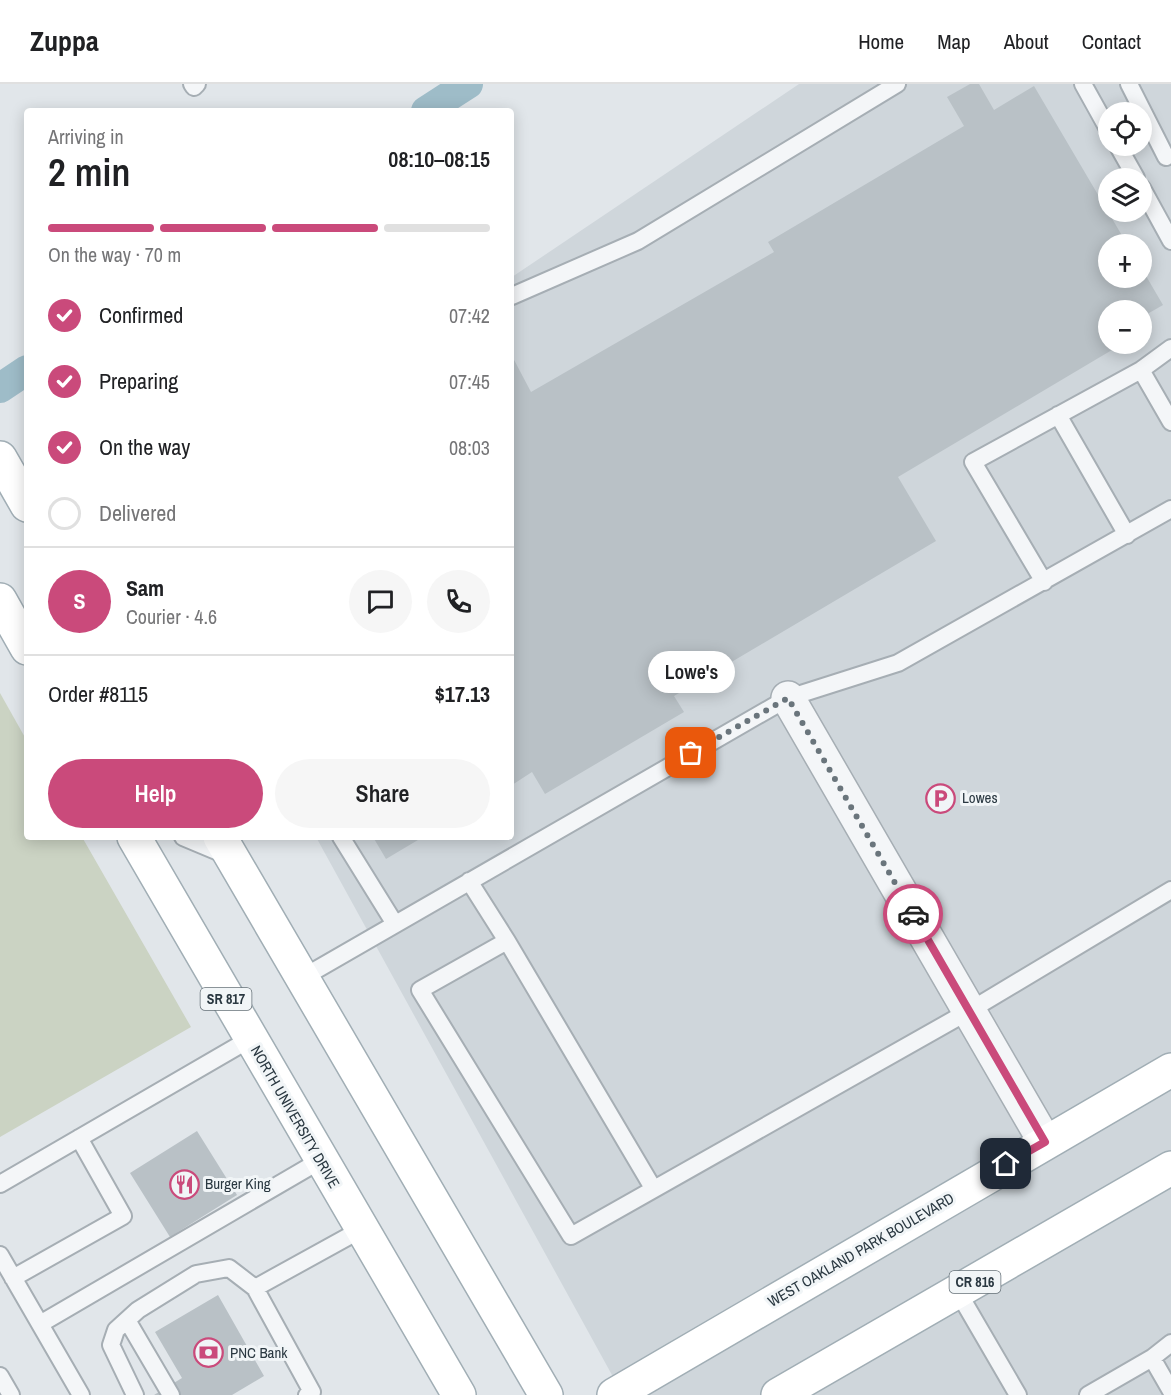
<!DOCTYPE html>
<meta charset="utf-8">
<style>
:root{--surface:#fff;--page:#f6f6f6;--text:#202124;--muted:#757577;--line:#e0e0e0;--accent:#ca4a7b}
body{margin:0;font-family:"Archivo Narrow",sans-serif;background:var(--page);color:var(--text);height:100vh;display:flex;flex-direction:column;font-size:22px;white-space:nowrap}
*{box-sizing:border-box;margin:0}
p{font-size:20px;color:var(--muted)}
.icon{flex:none;width:33px;height:33px;fill:none;stroke:currentColor;stroke-width:2;stroke-linecap:round;stroke-linejoin:round}
.map{position:relative;flex:1;overflow:hidden}
.details{position:absolute;left:24px;top:24px;width:490px;height:732px;display:flex;flex-direction:column;background:var(--surface);border-radius:6px;box-shadow:0 3px 15px #0003}
.details>*{flex:none}
.buttons{position:absolute;left:1098px;top:18px;display:grid;gap:12px}
.buttons a{display:grid;place-items:center;width:54px;height:54px;border-radius:50%;background:var(--surface);box-shadow:0 3px 15px #0003;font-size:30px}
.pin{position:absolute;display:grid;place-items:center;width:51px;height:51px;color:#fff;margin:-26px;border-radius:12px;box-shadow:0 3px 9px #0006}
.courier{position:absolute;display:grid;place-items:center;width:60px;height:60px;margin:-30px;border:4px solid #ca4a7b;border-radius:50%;background:#fff;color:#222;box-shadow:0 2px 8px #0007}
.bubble{position:absolute;height:42px;border-radius:21px;background:var(--surface);box-shadow:0 3px 15px #0003;font-size:20px;font-weight:600;line-height:42px;text-align:center}
.head em{font-style:normal;font-weight:600}
.head div{display:flex;flex-direction:column-reverse}
.head{display:flex;align-items:center;justify-content:space-between;height:102px;padding:0 24px}
h1{font-size:39px;font-weight:600;line-height:45px}
.bar{display:grid;grid-template-columns:repeat(4,1fr);gap:9px 6px;align-content:center;height:72px;padding:0 24px}
.bar i{height:8px;border-radius:4px;background:var(--line)}
.bar .active{background:var(--accent)}
.bar p{grid-column:span 4}
.line{display:flex;align-items:center;gap:15px;padding:0 24px;border-top:2px solid var(--line)}
.line div{flex:1}
.round{display:grid;place-items:center;flex:none;width:63px;height:63px;border-radius:32px;background:var(--page)}
ol{padding:0 24px;list-style:none}
li{display:flex;align-items:center;gap:18px;height:66px}
li p{margin-inline-start:auto}
li .icon{padding:6px;border-radius:50%;background:var(--accent);color:#fff;stroke-width:4}
li:last-child{color:var(--muted)}
li i{width:33px;height:33px;border:3px solid var(--line);border-radius:50%}
.button{display:flex;gap:12px;margin-top:auto;padding:12px 24px}
.button a{flex:1;height:69px;border-radius:36px;background:var(--accent);color:#fff;font-size:24px;font-weight:600;line-height:69px;text-align:center}
.button a+a{background:var(--page);color:var(--text)}
header{display:flex;align-items:center;gap:36px;box-sizing:border-box;height:84px;padding:0 30px;background:var(--surface);border-bottom:2px solid var(--line)}
header strong{font-size:28px}
nav{display:flex;gap:33px;margin-inline-start:auto;font-size:21px}
.map>svg:first-child{display:block}
.built{fill:#cfd6db;fill-rule:evenodd}
.green{fill:#cbd3c3}
.lines{fill:none;stroke-linecap:round;stroke-linejoin:round}
.canal{stroke:#9ebcc8;stroke-width:30}
.building{fill:#b9c1c6}
.service-casing{stroke:#a6aeb4;stroke-width:20}
.minor-casing{stroke:#a6aeb4;stroke-width:36}
.primary-casing{stroke:#a1aeb5;stroke-width:36}
.service{stroke:#f4f6f8;stroke-width:16}
.minor{stroke:#f4f6f8;stroke-width:33}
.primary{stroke:#fff;stroke-width:33}
.done{stroke:#6a757c;stroke-width:6;stroke-dasharray:0 10.8}
.route{stroke:#ca4a7b;stroke-width:8}
.labels{text-anchor:middle;stroke-width:6;stroke-linejoin:round;paint-order:stroke}
.shield{fill:#f1f5f7;stroke:#667178;stroke-width:1.5}
.shield-label{font-size:14px;font-weight:bold;fill:#2a3841}
.poi-label{font-size:15px;fill:#2a3841;stroke:#f1f5f7;text-anchor:start}
.street-label{font-size:15px;fill:#2a3841;stroke:#f1f5f7}
</style>
<header>
<strong>Zuppa</strong>
<nav><a>Home</a><a>Map</a><a>About</a><a>Contact</a></nav>
</header>
<div class="map">
<svg width="1171" height="1311" viewBox="0 0 1171 1311">
<rect width="100%" height="100%" fill="#e1e6ea"/>
<path class="built" d="M799,0H1171V1311H623L316,753H512V193ZM1108,28H1142V62H1108ZM1108,94H1142V128H1108ZM1108,160H1142V194H1108ZM1108,226H1142V260H1108Z"/>
<path class="green" d="M0,609L27,657V753H82L191,943L0,1053Z"/>
<g class="lines">
<path class="canal" d="M426,27L468,0
M0,304L27,286"/>
</g>
<path class="building" d="M970,0H979L994,26L1034,2L1127,160H1108V194H1142V185L1163,221L1142,233V226H1108V260H1122L898,393L936,457L674,612L684,628L545,710L532,688L512,701V272L531,308L774,168L768,158L964,42L947,13Z
M373,753H423L386,775Z
M197,1047L237,1111L170,1153L130,1089Z
M218,1211L264,1292L232,1311H154L182,1294L155,1248Z"/>
<g class="lines">
<defs>
<path id="service" d="M192,0L194,3L197,0
M1083,0L1108,45
M1129,0L1166,73
M1118,62L1136,94
M1142,104L1171,157
M512,212L638,157L897,0
M1141,286L1171,264
M1058,331L1127,451
M1044,498L973,378L1141,286L1171,338
M183,753L226,771
M341,753L395,840
M469,797L507,857L420,906L571,1152L969,927L1171,806
M507,857L653,1104
M302,894L788,614L898,579L1171,425
M0,1100L250,955
M0,1171L81,1311
M13,1194L123,1132L79,1054
M958,1208L1018,1311
M127,1236L171,1311
M40,1240L321,1076
M1152,1274L1171,1259
M0,1292L11,1311
M135,1311L111,1261L116,1246L138,1226L196,1190L229,1184L255,1204
M307,1311L312,1308L255,1204L362,1145
M1088,1311L1152,1274L1171,1307"/>
<path id="minor" d="M788,614L1045,1058"/>
<path id="primary" d="M0,374L27,421
M0,516L27,564
M134,753L459,1311
M220,753L546,1311
M614,1311L1171,986
M778,1311L1171,1084"/>
</defs>
<use href="#service" class="service-casing"/>
<use href="#minor" class="minor-casing"/>
<use href="#primary" class="primary-casing"/>
<use href="#service" class="service"/>
<use href="#minor" class="minor"/>
<use href="#primary" class="primary"/>
</g>
<g class="lines">
<path class="done" d="M691,669L788,614L913,830"/>
<path class="route" d="M913,830L1045,1058L1006,1080"/>
</g>
<defs>
<symbol id="parking-ring" viewBox="-11 -11 22 22"><circle r="9.5" fill="#f1f5f7" stroke="#ca4a7b" stroke-width="1.5"/><path d="M-3.5-5.5H1a3.5 3.5 0 0 1 0 7H-1V5.5H-3.5ZM-1-3.4V-.6H.8a1.4 1.4 0 0 0 0-2.8Z" fill="#ca4a7b"/></symbol>
<symbol id="restaurant-ring" viewBox="-11 -11 22 22"><circle r="9.5" fill="#f1f5f7" stroke="#ca4a7b" stroke-width="1.5"/><path d="M-5-6h1v4h1v-4h1v4h1v-4h1v5L-1.5 .5V6h-2V.5L-5-1ZM5-6V6H3V1.5H1.5Q1.5-4 5-6Z" fill="#ca4a7b"/></symbol>
<symbol id="bank-ring" viewBox="-11 -11 22 22"><circle r="9.5" fill="#f1f5f7" stroke="#ca4a7b" stroke-width="1.5"/><path d="M-6-4H6V4H-6ZM0-2.3a2.3 2.3 0 1 0 0 4.6a2.3 2.3 0 1 0 0-4.6Z" fill="#ca4a7b"/></symbol>
</defs>
<g fill-rule="evenodd">
<use href="#parking-ring" x="924" y="698" width="33" height="33"/>
<use href="#restaurant-ring" x="168" y="1084" width="33" height="33"/>
<use href="#bank-ring" x="192" y="1252" width="33" height="33"/>
</g>
<g class="labels">
<g class="shield">
<rect x="200.5" y="904" width="51" height="22" rx="4.5"/>
<rect x="949.5" y="1187" width="51" height="22" rx="4.5"/>
</g>
<g class="shield-label">
<text x="226" y="920">SR 817</text>
<text x="975" y="1203">CR 816</text>
</g>
<g class="poi-label">
<text x="962" y="719">Lowes</text>
<text x="205" y="1105">Burger King</text>
<text x="230" y="1274">PNC Bank</text>
</g>
<g class="street-label">
<text transform="translate(295 1033) rotate(60)" y="5">NORTH UNIVERSITY DRIVE</text>
<text transform="translate(861 1166) rotate(-30)" y="5">WEST OAKLAND PARK BOULEVARD</text>
</g>
</g>
</svg>
<div class="buttons">
<a><svg class="icon" aria-label="locate" viewBox="0 0 24 24"><circle cx="12" cy="12" r="6"/><path d="M12 2v4M12 18v4M2 12h4M18 12h4"/></svg></a>
<a><svg class="icon" aria-label="layers" viewBox="0 0 24 24"><path d="M12 4l9 5-9 5-9-5zM3 14l9 5 9-5"/></svg></a>
<a>+</a>
<a>−</a>
</div>
<div class="pin" style="left:691px;top:669px;background:#ea580c"><svg class="icon" aria-label="bag" viewBox="0 0 24 24"><path d="M5 8h14l-1 12H6zM9 8a3 3 0 0 1 6 0"/></svg></div>
<div class="pin" style="left:1006px;top:1080px;background:#1f2937"><svg class="icon" aria-label="home" viewBox="0 0 24 24"><path d="M3 11l9-7 9 7M6 9v11h12V9"/></svg></div>
<div class="courier" style="left:913px;top:830px"><svg class="icon" aria-label="car" viewBox="0 0 24 24"><path d="M5 17H2v-5l4-1 3-4h7l3 4 3 1v5h-3M9 17h6M6 11h13"/><circle cx="7" cy="17" r="2"/><circle cx="17" cy="17" r="2"/></svg></div>
<div class="bubble" style="left:648px;top:567px;width:87px">Lowe's</div>
<section class="details">
<div class="head"><div><h1>2 min</h1><p>Arriving in</p></div><em>08:10–08:15</em></div>
<div class="bar"><i class="active"></i><i class="active"></i><i class="active"></i><i></i><p>On the way · 70 m</p></div>
<ol>
<li><svg class="icon" aria-label="check" viewBox="0 0 24 24"><path d="M5 12l5 5 9-10"/></svg>Confirmed<p>07:42</p></li>
<li><svg class="icon" aria-label="check" viewBox="0 0 24 24"><path d="M5 12l5 5 9-10"/></svg>Preparing<p>07:45</p></li>
<li><svg class="icon" aria-label="check" viewBox="0 0 24 24"><path d="M5 12l5 5 9-10"/></svg>On the way<p>08:03</p></li>
<li><i></i>Delivered</li>
</ol>
<div class="line" style="height:108px"><b class="round" style="background:var(--accent);color:#fff">S</b><div><b>Sam</b><p>Courier · 4.6</p></div><a class="round"><svg class="icon" aria-label="chat" viewBox="0 0 24 24"><path d="M4 5h16v11H9l-5 4z"/></svg></a><a class="round"><svg class="icon" aria-label="phone" viewBox="0 0 24 24"><path d="M5 4h4l2 5-3 2q2 4 5 5l2-3 5 2v4C11 20 4 13 5 4z"/></svg></a></div>
<div class="line" style="height:78px"><div>Order #8115</div><b>$17.13</b></div>
<div class="button"><a>Help</a><a>Share</a></div>
</section>
</div>
